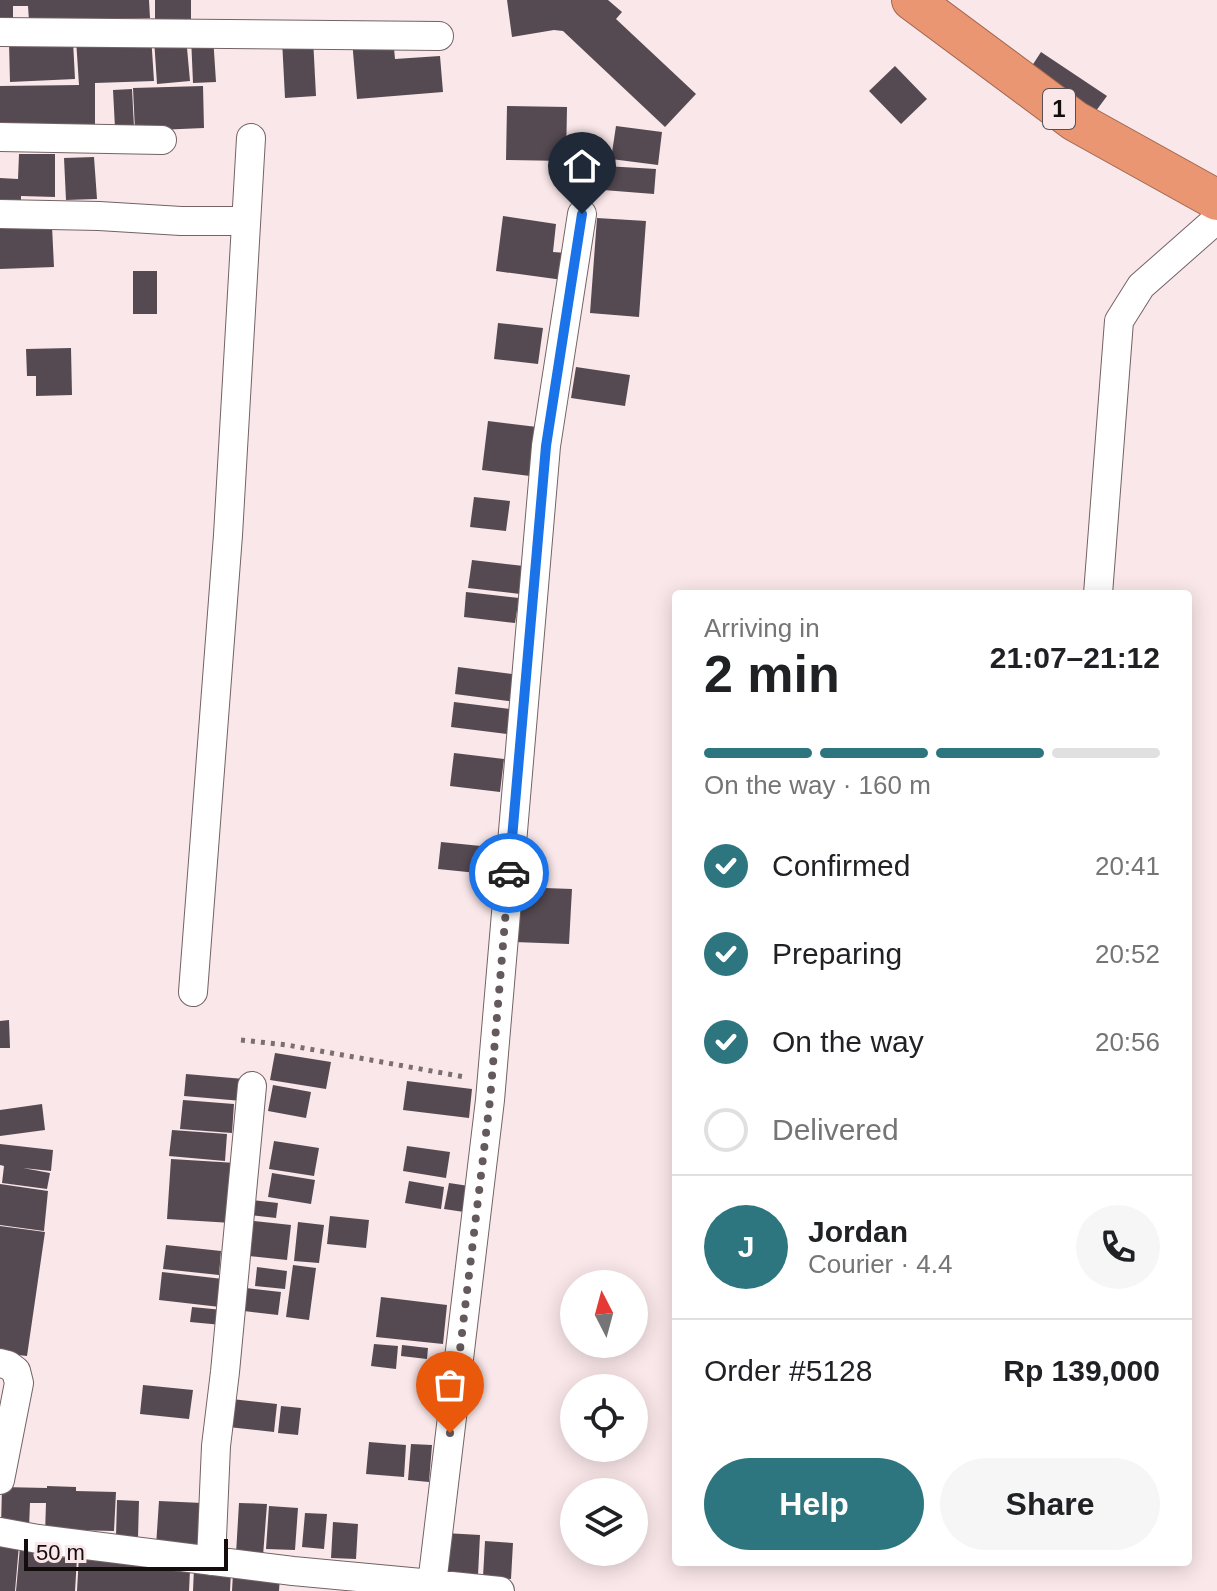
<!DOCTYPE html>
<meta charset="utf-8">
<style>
:root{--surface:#fff;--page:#f6f6f6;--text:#202124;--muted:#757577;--line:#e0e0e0;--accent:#2d767f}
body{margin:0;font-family:Arial,sans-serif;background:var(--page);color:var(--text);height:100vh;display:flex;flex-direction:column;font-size:30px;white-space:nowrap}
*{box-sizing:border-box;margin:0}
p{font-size:26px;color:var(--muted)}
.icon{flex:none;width:44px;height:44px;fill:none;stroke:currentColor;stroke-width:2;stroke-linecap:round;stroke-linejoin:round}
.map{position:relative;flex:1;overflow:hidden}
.details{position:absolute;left:672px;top:590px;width:520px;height:976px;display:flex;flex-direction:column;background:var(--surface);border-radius:8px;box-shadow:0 4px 20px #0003}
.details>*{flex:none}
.needle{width:52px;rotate:354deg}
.fabs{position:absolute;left:560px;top:1270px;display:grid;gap:16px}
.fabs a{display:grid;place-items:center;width:88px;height:88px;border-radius:50%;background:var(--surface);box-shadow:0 4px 20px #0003;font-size:40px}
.scale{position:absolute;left:24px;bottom:20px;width:204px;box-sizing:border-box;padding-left:8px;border:4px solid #130d0e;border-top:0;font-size:22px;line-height:28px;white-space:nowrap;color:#130d0e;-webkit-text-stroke:6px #fae7e9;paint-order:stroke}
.pin{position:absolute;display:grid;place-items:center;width:68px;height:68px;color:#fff;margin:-82px -34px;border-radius:50% 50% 50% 0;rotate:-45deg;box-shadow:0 0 8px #0007}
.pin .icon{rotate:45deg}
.courier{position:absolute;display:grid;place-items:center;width:80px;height:80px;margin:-40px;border:6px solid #1a73e8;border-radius:50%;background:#fff;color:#222;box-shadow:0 2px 10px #0007}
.head em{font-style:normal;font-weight:700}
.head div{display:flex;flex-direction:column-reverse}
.head{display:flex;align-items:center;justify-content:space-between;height:136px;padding:0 32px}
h1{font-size:52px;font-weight:700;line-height:60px}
.bar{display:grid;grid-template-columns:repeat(4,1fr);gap:12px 8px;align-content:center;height:96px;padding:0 32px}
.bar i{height:10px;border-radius:6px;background:var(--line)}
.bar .on{background:var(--accent)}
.bar p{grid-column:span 4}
.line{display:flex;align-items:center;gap:20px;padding:0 32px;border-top:2px solid var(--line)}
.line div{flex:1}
.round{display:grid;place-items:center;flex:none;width:84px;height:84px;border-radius:42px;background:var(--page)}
ol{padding:0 32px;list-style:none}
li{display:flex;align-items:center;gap:24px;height:88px}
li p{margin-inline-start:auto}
li .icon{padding:8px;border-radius:50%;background:var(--accent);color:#fff;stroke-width:4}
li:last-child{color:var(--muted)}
li i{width:44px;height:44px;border:4px solid var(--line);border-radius:50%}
.primary-button{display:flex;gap:16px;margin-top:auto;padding:16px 32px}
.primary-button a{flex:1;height:92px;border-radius:48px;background:var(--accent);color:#fff;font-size:32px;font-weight:700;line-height:92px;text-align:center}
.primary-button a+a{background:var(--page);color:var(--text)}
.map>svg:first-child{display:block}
.building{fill:#564a52}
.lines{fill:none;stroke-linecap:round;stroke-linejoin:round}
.minor-casing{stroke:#736365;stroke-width:30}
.highway-casing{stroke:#9f6650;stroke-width:42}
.path{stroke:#7b6f71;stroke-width:5;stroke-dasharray:4 6;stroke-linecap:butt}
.minor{stroke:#fff;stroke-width:28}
.highway{stroke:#ea9673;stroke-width:40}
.done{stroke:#64595b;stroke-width:8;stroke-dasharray:0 14.4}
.route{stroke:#1a73e8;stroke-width:10}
.labels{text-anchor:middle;stroke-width:8;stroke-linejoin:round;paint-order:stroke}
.shield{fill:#fae7e9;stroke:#584e50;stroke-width:2}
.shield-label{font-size:24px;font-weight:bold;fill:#130d0e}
</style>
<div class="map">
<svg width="1217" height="1591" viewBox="0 0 1217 1591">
<rect width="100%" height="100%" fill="#fae7e9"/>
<path class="building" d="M0,0H149L150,18L29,21L28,6H13V18H0Z
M155,0H191V21H155Z
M507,0H608L622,12L616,19L696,94L665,127L563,31L554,30L512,37Z
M151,35L154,81L95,83V130L0,132V86L79,85L76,39Z
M213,36L216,82L193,83L191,37Z
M186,37L190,81L157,84L154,39Z
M393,37L395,59L440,56L443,92L357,99L352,40Z
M313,38L316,96L285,98L282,40Z
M73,41L75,79L10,82L9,43Z
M1041,52L1107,96L1090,119L1026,75Z
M895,66L927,99L901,124L869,91Z
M203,86L204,128L135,131L133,88Z
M132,89L134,127L115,128L113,90Z
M507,106L567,107L566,161L506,160Z
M616,126L662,132L658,165L611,159Z
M19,154H55V197L21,196V202H0V178L18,179Z
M94,157L97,199L66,200L64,158Z
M605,166L656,169L654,194L603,190Z
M503,216L556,224L553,252L567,253L563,280L496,271Z
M597,218L646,221L639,317L590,313Z
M52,226L54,267L0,269V228Z
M133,271H157V314H133Z
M498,323L543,328L538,364L494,359Z
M71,348L72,395L36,396V376H27L26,349Z
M576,367L630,375L625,406L571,398Z
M488,421L537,427L530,476L482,470Z
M474,497L510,501L506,531L470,527Z
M472,560L524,566L520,594L468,588Z
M466,592L519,598L515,623L464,617Z
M458,667L520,675L516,702L455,694Z
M454,702L510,709L507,734L451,727Z
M454,753L504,759L500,792L450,786Z
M441,842L491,847L487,874L438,869Z
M518,887L572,889L569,944L514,942Z
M9,1020L10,1048H0V1021Z
M275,1053L331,1062L326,1089L270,1080Z
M186,1074L244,1079L242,1101L184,1096Z
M407,1081L472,1089L469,1118L403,1110Z
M273,1085L311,1092L306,1118L268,1111Z
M183,1100L234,1104L232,1133L180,1129Z
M42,1104L45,1130L0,1136V1110Z
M172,1130L227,1134L225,1161L169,1156Z
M274,1141L319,1148L314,1176L269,1169Z
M0,1144L53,1150L51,1171L23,1168L50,1173L47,1189L2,1183L4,1166L0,1165Z
M407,1146L450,1152L446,1178L403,1171Z
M171,1159L236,1163L232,1223L167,1219Z
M272,1173L315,1180L311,1204L268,1197Z
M409,1181L444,1187L441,1209L405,1203Z
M449,1183L469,1186L464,1212L444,1209Z
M0,1184L48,1191L44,1231L0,1225Z
M251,1200L278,1203L276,1218L249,1215Z
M330,1216L369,1220L366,1248L327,1244Z
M244,1220L291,1225L287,1260L239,1255Z
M298,1222L324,1225L319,1263L294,1261Z
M0,1226L45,1232L27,1356L0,1353Z
M166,1245L221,1251L219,1275L163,1269Z
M293,1265L316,1268L309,1320L286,1317Z
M257,1267L287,1271L285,1289L255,1286Z
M162,1272L223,1279L220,1307L159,1300Z
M246,1288L281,1292L278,1315L244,1311Z
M381,1297L447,1305L443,1344L376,1337Z
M192,1307L223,1310L222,1325L190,1322Z
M374,1344L398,1346L396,1369L371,1366Z
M402,1345L428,1348L427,1359L401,1356Z
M143,1385L193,1390L189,1419L140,1414Z
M223,1398L277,1404L274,1432L219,1426Z
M281,1406L301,1408L298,1435L278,1433Z
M369,1442L406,1445L404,1477L366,1474Z
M411,1444L432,1445L429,1482L408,1480Z
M47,1486L76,1487V1491L116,1492L114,1531L74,1530L45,1534L46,1503H30L29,1528L1,1527L2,1487L47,1488Z
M117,1500L139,1501L138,1538L116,1537Z
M159,1501L202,1503L199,1548L156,1546Z
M239,1503L267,1504L263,1556L236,1554Z
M269,1506L298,1508L295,1550L266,1549Z
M305,1513L327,1514L324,1549L302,1547Z
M333,1522L358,1524L356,1559L331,1558Z
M445,1533L480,1535L478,1575L443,1573Z
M485,1541L513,1543L511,1579L483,1577Z
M0,1544L19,1545L15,1591H0Z
M20,1547L38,1548V1556L77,1558L75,1591H16Z
M79,1555L144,1562V1567L190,1570L189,1591H77Z
M194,1568L231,1570L230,1591H193Z
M233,1573L280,1576L279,1591H232Z"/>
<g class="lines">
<defs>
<path id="minor" d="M0,32L439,36
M0,137L162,140
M0,214L99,216L181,221H245
M1098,594L1119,321L1141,286L1217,219
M193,992L228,535L251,138
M0,1363L8,1365L16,1371L19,1383L0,1480
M0,1532L38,1539L293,1571L432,1584L490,1100L546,446L582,214
M211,1561L216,1446L225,1372L252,1086
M432,1584L500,1591"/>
<path id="highway" d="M912,0L1075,121L1217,200"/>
</defs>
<use href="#minor" class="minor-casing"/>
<use href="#highway" class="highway-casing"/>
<path class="path" d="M241,1040L287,1045L465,1077"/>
<use href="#minor" class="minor"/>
<use href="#highway" class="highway"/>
</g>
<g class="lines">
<path class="done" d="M450,1433L490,1100L509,873"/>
<path class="route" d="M509,873L546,446L582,214"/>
</g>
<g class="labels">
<rect class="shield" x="1043" y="89" width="32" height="40" rx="6"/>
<g class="shield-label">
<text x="1059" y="117">1</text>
</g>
</g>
</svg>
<div class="fabs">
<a><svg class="needle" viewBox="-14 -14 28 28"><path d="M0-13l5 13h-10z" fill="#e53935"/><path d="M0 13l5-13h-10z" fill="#757577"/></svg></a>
<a><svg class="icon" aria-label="locate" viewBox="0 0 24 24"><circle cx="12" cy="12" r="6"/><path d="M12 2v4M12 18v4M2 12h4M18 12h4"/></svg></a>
<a><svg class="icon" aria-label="layers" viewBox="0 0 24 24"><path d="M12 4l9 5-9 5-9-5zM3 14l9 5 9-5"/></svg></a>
</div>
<div class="scale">50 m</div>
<div class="pin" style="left:450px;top:1433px;background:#ea580c"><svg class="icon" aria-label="bag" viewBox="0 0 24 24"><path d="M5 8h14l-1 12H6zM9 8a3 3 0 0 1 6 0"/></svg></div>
<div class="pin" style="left:582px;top:214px;background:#1f2937"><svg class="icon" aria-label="home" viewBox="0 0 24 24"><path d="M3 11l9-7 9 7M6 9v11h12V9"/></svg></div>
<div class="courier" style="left:509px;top:873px"><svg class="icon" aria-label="car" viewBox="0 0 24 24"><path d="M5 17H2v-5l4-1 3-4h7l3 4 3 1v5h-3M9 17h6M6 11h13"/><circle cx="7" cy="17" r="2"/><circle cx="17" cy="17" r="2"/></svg></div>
<section class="details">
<div class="head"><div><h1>2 min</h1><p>Arriving in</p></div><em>21:07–21:12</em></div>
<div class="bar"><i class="on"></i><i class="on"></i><i class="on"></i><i></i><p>On the way · 160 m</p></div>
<ol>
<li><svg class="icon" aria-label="check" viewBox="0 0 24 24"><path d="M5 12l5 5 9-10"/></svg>Confirmed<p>20:41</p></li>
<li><svg class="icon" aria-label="check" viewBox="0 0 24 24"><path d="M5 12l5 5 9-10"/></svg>Preparing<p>20:52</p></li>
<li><svg class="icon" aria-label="check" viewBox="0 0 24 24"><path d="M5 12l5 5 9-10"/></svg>On the way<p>20:56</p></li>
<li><i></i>Delivered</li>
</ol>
<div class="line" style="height:144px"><b class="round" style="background:var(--accent);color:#fff">J</b><div><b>Jordan</b><p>Courier · 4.4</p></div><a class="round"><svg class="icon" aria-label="phone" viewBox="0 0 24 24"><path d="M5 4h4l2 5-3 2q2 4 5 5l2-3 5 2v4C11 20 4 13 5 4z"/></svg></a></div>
<div class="line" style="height:104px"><div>Order #5128</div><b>Rp 139,000</b></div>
<div class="primary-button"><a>Help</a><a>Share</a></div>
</section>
</div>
